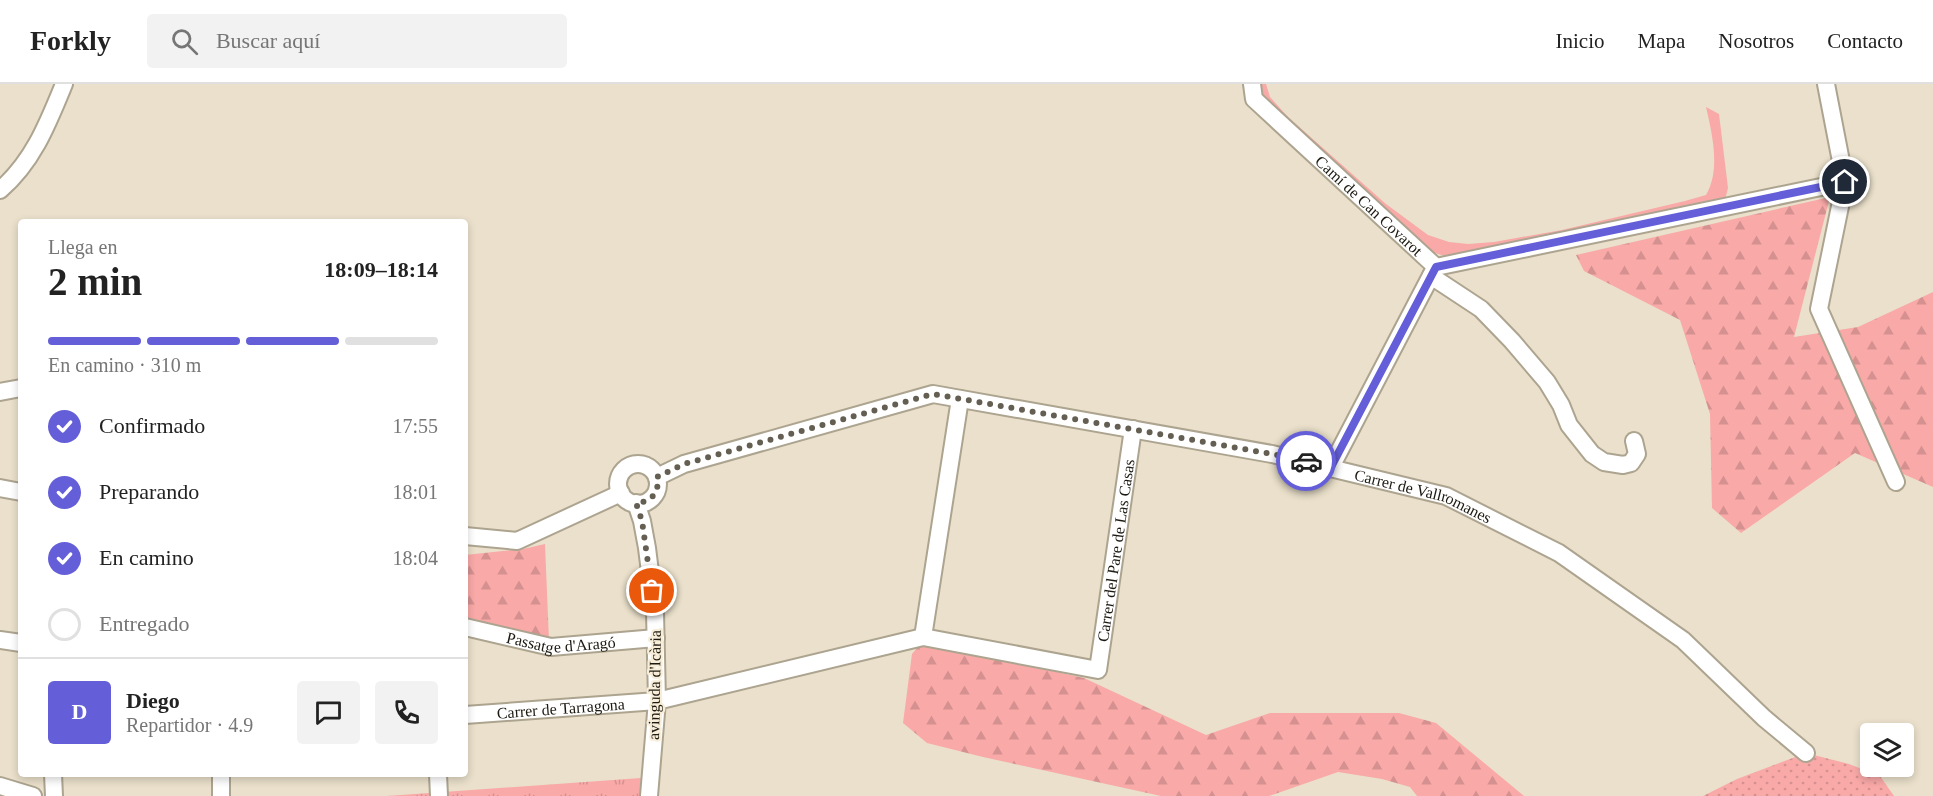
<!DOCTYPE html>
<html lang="es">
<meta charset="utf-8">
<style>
:root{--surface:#fff;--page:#f2f2f2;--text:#222;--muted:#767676;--line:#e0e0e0;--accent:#645fd8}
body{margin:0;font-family:Georgia,serif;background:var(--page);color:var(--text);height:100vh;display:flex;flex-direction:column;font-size:22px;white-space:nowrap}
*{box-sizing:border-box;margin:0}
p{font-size:20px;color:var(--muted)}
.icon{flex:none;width:33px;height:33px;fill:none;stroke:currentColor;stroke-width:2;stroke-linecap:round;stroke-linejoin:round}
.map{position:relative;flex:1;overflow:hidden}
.details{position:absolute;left:18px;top:135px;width:450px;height:558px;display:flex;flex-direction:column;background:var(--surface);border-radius:6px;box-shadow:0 3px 9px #0003}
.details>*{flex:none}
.fabs{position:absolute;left:1860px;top:639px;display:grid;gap:12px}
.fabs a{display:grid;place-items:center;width:54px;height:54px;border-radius:6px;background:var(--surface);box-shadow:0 3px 9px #0003;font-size:30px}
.pin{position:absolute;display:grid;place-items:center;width:51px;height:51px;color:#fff;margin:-26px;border:3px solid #fff;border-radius:50%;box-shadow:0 2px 6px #0007}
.courier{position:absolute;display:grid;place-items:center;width:60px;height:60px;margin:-30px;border:4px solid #645fd8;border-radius:50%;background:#fff;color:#222;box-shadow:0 2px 8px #0007}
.headline em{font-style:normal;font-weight:600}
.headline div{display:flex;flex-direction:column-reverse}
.headline{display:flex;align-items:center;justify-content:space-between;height:102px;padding:0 30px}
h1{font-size:39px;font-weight:600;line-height:45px}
.bar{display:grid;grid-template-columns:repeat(4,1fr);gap:9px 6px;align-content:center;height:72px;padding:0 30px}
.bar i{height:8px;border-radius:4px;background:var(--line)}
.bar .on{background:var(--accent)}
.bar p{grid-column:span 4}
.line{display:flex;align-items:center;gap:15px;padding:0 30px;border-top:2px solid var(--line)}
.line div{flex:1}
.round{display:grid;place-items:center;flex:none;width:63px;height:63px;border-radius:6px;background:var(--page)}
ol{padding:0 30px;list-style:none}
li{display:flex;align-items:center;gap:18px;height:66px}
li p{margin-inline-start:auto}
li .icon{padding:6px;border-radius:50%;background:var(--accent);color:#fff;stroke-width:4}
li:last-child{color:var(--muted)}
li i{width:33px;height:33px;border:3px solid var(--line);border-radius:50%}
header{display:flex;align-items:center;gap:36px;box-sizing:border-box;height:84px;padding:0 30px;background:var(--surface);border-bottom:2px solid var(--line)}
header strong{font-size:28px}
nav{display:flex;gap:33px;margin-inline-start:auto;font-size:21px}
.search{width:420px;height:54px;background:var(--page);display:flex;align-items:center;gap:15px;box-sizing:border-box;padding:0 21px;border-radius:6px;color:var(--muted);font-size:22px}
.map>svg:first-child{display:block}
.grass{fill:#f9a9a8}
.forest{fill:url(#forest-firs)}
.park{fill:url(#park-tufts)}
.garden{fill:url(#garden-dots)}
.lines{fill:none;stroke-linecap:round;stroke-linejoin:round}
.minor-casing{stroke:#ada490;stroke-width:20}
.minor{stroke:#fff;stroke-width:16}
.done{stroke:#645f52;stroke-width:6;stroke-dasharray:0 10.8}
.route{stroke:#645fd8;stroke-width:8}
.labels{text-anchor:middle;stroke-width:4.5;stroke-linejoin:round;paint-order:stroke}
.street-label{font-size:16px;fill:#1c1911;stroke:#f7edd8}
</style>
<header>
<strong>Forkly</strong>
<div class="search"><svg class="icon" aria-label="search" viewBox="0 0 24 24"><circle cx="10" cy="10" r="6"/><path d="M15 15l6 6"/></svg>Buscar aquí</div>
<nav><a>Inicio</a><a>Mapa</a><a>Nosotros</a><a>Contacto</a></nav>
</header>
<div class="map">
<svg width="1933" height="712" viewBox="0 0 1933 712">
<defs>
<pattern id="forest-firs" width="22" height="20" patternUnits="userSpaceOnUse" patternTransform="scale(1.5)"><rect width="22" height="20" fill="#f9a9a8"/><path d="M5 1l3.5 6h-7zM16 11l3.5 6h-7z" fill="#d59190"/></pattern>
<pattern id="park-tufts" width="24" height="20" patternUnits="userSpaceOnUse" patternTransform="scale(1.5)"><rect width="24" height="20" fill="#f9a9a8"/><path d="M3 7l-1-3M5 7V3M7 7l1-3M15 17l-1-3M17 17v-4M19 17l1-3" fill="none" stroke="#d59190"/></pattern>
<pattern id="garden-dots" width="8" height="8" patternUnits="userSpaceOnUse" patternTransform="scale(1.5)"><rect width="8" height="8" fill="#f9a9a8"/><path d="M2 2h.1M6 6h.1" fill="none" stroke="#d59190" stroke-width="1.8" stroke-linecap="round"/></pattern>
</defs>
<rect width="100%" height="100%" fill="#eae0cb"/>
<path class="grass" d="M1258,0H1266L1270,13L1288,33L1386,120L1428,151L1449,158L1468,160L1494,158L1562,146L1685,117L1706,111C1721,86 1712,49 1706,23L1719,30L1728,104L1725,116L1448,173L1435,169L1424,163L1265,17Z"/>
<path class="forest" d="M1830,113L1794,253L1858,243L1933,208V403L1855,369L1741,449L1712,424L1710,330L1680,236L1584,187L1576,171Z
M545,460L549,557L465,536V471L523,465Z
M922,558L1084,594L1206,651L1270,629H1399L1436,639L1524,712H1417L1410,703L1382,695L1338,688L1269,712H1161L983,673L927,659L903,639L912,570Z"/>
<path class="park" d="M641,694L640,712H387Z"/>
<path class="garden" d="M1806,669L1849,680L1880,692L1894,712H1703L1737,695Z"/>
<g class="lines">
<defs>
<g id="minor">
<path id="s1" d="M1252,0L1254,15L1436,183"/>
<path d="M1826,0L1845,98L1819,225L1896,398"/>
<path d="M0,106C33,78 48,39 64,0"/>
<path d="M1436,183L1845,98"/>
<path d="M1431,192L1481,225L1512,257L1547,298L1561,321L1569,341L1592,370L1604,378L1623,381L1631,379L1637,370L1634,357"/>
<path d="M0,308L21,304"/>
<circle cx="638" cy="400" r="20"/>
<path d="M1331,383L1435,184"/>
<path id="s2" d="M657,393L684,380L933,310L1272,370L1446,412L1559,469L1683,556L1764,634L1806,669"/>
<path d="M0,404L21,408"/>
<path d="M636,419L642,437L647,464L655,528L657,617L649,712"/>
<path d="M465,452L517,457L621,409"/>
<path id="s3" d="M465,543L551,563L656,554"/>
<path d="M923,553L960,315"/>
<path d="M0,556L21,559"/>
<path id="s4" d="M465,631L657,617L923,553L1098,586L1133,345"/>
<path d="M53,690L54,712"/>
<path d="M221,690V712"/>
<path d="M438,690L439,712"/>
<path d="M0,702L33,712"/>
</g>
</defs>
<use href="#minor" class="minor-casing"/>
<use href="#minor" class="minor"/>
</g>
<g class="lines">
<path class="done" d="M652,507L642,437L636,419C652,418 660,408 657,393L684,380L933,310L1272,370L1306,377"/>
<path class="route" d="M1306,377L1331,383L1436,183L1845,98"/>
</g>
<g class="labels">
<g class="street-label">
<text dy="6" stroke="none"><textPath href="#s1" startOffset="172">Camí de Can Covarot</textPath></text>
<text dy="6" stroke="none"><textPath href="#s2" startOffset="790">Carrer de Vallromanes</textPath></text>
<text dy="6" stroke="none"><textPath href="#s4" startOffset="765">Carrer del Pare de Las Casas</textPath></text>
<text dy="6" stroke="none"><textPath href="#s3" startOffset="98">Passatge d'Aragó</textPath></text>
<text transform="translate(654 601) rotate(-89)" y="6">avinguda d'Icària</text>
<text dy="6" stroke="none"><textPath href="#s4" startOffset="96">Carrer de Tarragona</textPath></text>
</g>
</g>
</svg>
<div class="fabs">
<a><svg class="icon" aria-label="layers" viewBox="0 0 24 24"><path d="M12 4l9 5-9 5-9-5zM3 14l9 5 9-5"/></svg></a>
</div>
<div class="pin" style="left:652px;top:507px;background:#ea580c"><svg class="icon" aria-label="bag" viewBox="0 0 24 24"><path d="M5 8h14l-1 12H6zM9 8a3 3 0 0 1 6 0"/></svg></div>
<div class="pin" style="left:1845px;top:98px;background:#1f2937"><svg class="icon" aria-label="home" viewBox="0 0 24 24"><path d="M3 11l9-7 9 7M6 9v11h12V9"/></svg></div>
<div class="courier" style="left:1306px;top:377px"><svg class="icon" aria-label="car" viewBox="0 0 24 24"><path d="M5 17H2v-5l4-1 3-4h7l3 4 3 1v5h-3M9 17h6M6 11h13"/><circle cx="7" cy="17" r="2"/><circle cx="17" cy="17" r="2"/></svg></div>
<section class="details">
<div class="headline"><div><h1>2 min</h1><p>Llega en</p></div><em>18:09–18:14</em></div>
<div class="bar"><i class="on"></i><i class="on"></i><i class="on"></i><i></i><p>En camino · 310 m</p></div>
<ol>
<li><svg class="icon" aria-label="check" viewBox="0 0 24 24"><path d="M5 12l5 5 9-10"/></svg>Confirmado<p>17:55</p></li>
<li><svg class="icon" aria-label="check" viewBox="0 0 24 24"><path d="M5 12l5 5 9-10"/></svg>Preparando<p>18:01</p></li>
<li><svg class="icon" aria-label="check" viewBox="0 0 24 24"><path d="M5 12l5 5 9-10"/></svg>En camino<p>18:04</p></li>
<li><i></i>Entregado</li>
</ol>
<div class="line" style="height:108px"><b class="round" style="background:var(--accent);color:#fff">D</b><div><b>Diego</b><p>Repartidor · 4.9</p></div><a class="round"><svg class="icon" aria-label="chat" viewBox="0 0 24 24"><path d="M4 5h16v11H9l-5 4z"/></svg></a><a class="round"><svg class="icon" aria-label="phone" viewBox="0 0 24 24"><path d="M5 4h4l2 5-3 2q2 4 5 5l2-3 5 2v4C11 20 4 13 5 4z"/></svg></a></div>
</section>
</div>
